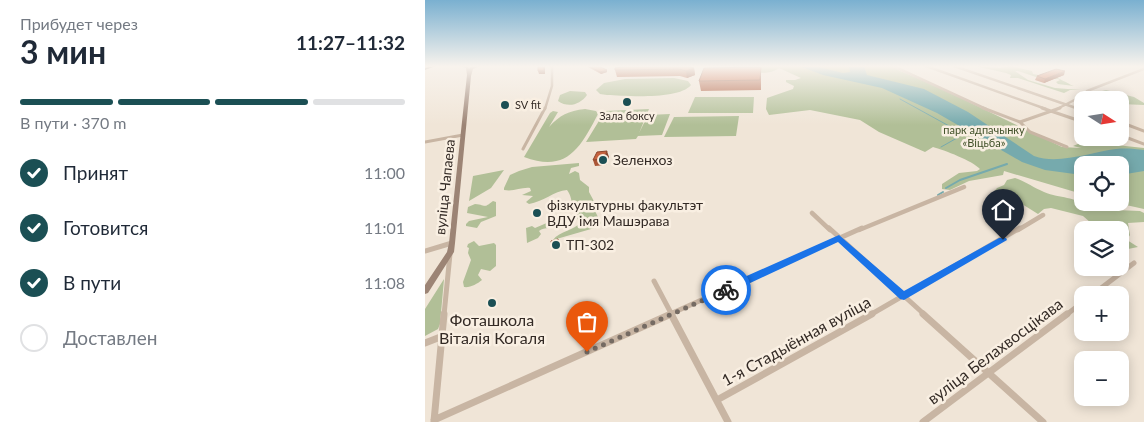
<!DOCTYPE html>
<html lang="ru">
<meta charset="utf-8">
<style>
:root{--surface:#fff;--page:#f6f6f7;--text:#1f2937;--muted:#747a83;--line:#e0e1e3;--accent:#1b4f54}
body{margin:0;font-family:Lato,sans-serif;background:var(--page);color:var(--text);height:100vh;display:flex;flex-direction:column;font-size:19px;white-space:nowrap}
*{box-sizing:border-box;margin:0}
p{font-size:16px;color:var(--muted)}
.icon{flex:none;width:28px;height:28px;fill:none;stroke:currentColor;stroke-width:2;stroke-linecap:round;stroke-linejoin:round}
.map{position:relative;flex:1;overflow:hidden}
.sheet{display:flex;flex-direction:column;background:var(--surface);width:425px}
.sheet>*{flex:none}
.needle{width:32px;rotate:102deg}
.buttons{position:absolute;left:649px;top:91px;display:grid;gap:10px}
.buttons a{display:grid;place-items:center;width:55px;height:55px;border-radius:10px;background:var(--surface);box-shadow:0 2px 12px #0003;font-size:25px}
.pin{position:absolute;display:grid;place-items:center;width:42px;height:42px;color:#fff;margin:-51px -21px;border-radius:50% 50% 50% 0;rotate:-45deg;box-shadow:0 0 5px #0007}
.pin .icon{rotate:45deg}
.courier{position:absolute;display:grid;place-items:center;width:50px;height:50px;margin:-25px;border:4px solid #1a73e8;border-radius:50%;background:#fff;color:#222;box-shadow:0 1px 6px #0007}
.headline em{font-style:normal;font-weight:700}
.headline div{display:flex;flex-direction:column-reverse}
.headline{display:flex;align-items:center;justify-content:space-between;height:85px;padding:0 20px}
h1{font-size:32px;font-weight:700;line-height:38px}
.bar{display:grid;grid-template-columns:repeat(4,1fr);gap:8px 5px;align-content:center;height:60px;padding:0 20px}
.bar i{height:6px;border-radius:4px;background:var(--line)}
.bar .selected{background:var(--accent)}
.bar p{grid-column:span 4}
ol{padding:0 20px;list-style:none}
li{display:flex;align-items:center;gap:15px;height:55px}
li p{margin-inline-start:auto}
li .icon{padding:5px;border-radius:50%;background:var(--accent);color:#fff;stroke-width:4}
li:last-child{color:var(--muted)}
li i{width:28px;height:28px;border:2px solid var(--line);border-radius:50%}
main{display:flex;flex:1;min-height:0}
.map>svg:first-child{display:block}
.green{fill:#b1bf97}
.water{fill:#76aaad}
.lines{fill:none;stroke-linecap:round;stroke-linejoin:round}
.stream-far1{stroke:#76aaad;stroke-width:1}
.stream{stroke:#76aaad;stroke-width:2}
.street-far4{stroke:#c8b5a3;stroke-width:2.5}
.street-far3{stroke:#c8b5a3;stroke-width:3}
.street-far2{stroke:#c8b5a3;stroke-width:4.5}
.street-far1{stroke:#c8b5a3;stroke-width:5}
.street{stroke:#c8b5a3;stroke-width:7}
.secondary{fill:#9c8475;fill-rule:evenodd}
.primary{fill:#756156;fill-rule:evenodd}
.tram{stroke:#332a25;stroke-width:1}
.wall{fill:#aa5536}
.shaded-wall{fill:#8b452c}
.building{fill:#c6633f;stroke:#8b452c}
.route{fill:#1a73e8}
.done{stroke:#756b63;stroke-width:5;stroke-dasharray:0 9}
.poi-dot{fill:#1b4f54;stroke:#f9efe2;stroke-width:2}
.labels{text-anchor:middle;stroke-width:5;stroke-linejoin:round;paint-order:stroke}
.far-poi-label{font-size:11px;fill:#332a25;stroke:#f9efe2;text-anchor:start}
.far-park-label{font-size:11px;fill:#415129;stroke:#f9efe2}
.poi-label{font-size:14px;fill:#332a25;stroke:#f9efe2;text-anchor:start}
.street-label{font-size:14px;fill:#332a25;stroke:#f9efe2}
.near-poi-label{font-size:16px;fill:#332a25;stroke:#f9efe2}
.near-street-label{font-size:16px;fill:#332a25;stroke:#f9efe2}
</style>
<main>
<section class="sheet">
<div class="headline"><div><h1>3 мин</h1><p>Прибудет через</p></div><em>11:27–11:32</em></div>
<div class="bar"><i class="selected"></i><i class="selected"></i><i class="selected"></i><i></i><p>В пути · 370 m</p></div>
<ol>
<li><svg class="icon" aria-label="check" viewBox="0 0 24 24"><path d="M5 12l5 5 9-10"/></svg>Принят<p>11:00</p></li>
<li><svg class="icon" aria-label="check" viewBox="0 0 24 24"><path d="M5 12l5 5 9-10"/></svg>Готовится<p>11:01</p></li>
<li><svg class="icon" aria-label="check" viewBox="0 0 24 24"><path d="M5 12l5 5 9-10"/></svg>В пути<p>11:08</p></li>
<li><i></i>Доставлен</li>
</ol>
</section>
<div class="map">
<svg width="719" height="422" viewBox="0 0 719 422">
<rect width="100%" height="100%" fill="#f0e5d7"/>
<path class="green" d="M310,66H471L474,69L473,70L509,85L637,147L656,148L648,146L660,141H671L674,145L682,144L719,148V209L692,203L695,202V165H658L657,194L579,171L578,175L544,181L525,190L517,189V184L534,173L552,171L555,169C548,161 519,150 508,147L500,152L454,132L435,120L385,110L344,115L341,109L342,98L368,89L369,86L361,82V80H370L376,78L354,68C343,77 322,71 309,68Z
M550,66L575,68L586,66L607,71L608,74L614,75C620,69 645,85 649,86L633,84L631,82L635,80L633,79L614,78L593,71H590L603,80L630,88L656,90H645L639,93L593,78H585L586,75L581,73Z
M200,79L249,78L263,81L266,85C254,100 201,96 182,95L175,94L171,90L179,83Z
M681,90L709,97L719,103V105L696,104L695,100H686L682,98L686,96L678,93H669Z
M145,91L160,92L162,95C155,105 143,108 133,101L135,95Z
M270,97H329L328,113H263Z
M160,109L171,111L173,114C155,149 141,173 99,157L125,113L128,111L133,112L124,127C135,115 143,111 160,109Z
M224,109L214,133L223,115L245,114L237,135L213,136L211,139L161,142L180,111Z
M314,116L311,136L239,137L249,117Z
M154,163V166L146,168L144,174L150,171L154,173L155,180L164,187V192L171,205L170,211L176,223L173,227L128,240C134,231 149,231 156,222C144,215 150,200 142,190C129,191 118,202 104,204L101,202L108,196L97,195L106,191L105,188C96,187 89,192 79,190V188L85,175L94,171L107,167Z
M79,170L66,188L44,201L48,176Z
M590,178C601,182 609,188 619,192C636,199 649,195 664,209L715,211L719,213V222L703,223L705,235L702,240L713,247L698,250L695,249V230H674L658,216L626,208L619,209L613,214L584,196L567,194L572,188L579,185L582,180Z
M68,201L71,202V216L56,222L52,228L41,226V224L44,221L63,217L42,213L43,207L50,204C62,205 58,209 68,201Z
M124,222L133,224C127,230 120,226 114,231L116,234L113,238L102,243L101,228L107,226L110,228Z
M49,241L54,246L69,243L71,245V266L65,271L56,269L53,275L57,280C52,284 45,288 39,287L38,282L46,260L43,253L44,248L42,247L43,244Z
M19,279L15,324L13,329L0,336V309Z"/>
<path class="water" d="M374,66H390L418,73L425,72L424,66H439L442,75L499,89L543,112L609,156C634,165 666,152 691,149C701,148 710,149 719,150V171L695,175V165H658L657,175L620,170L597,162L512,113L457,88L398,75Z"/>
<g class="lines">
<path class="stream-far1" d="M475,99L535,132
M516,147L532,138L523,130"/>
<path class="stream" d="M521,188L535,180L582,164
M513,195L518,192"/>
<path class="street-far4" d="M468,66L561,109
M501,66L621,109
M529,66L654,109
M120,109L127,86V66
M632,109L661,94L662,91L719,69"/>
<path class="street-far3" d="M558,108L595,122L605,132L642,147
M617,108L658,122
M651,108L658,110
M595,122L635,108
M695,122L719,131
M695,135L719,144
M0,142L38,135
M98,149L120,108"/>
<path class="street-far2" d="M387,213L405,230
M434,230L539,187
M593,230L618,215"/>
<path class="street-far1" d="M404,228L500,315
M0,251L27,243
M229,281L247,315
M667,295L709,263
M19,315L25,254
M243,315L437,228
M445,315L595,228
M641,315L658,302"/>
<path class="street" d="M246,314L303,422
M498,314L618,422
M0,343L18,336
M292,400L447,314
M9,420L246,314
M9,421L19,314
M498,422L642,314"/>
<path class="secondary" d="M35,66H43L44,69L45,67L55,66L48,69L46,76L30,243L29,252L3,293L0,294V285L22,252L24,243L42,75L41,68Z"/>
<path class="primary" d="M5,66H10L0,70V68Z"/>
<path class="tram" d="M0,69L10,66"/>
</g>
<path class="wall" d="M162,66H173L182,72L176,74L163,67Z
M269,68L270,75L262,78L255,76L192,77L190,70Z
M639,75L619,83L610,80L612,76Z
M336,76V90L276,91L274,81Z
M184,157L181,165L170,166L168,160Z"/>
<path class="shaded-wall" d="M119,66H120V74H114L113,71Z
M269,68L270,75L262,78L261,71Z
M182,70V72L176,74L175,72Z
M640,71L639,75L619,83L620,79Z
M182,151L184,157L181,165L179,159Z
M133,239L135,247L128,249L127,246Z"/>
<path class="building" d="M113,66H119V70L113,71Z
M164,66H173L182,70L175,72Z
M204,66H261L269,68L261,71L254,69L190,70V68Z
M336,67L335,80L274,81L279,68Z
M631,69L640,71L620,79L612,76Z
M182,151L179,159L168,160L172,152Z
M133,239L134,243L127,246L126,241Z"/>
<linearGradient id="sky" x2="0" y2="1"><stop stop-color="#7ab0d0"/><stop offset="0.53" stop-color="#f8f3ed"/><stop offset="1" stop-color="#f8f3ed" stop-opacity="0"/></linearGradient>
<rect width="719" height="125" fill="url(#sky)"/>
<path class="route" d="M414,235L479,291L574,238H581L582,240L479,300L475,299L413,242L304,293L301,294L296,290L297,287Z"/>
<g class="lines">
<path class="done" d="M162,352L301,290"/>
</g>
<g class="poi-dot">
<circle cx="202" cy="102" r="5"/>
<circle cx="80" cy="105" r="5"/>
<circle cx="178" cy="160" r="5"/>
<circle cx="112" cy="213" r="5"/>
<circle cx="131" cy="245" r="5"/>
<circle cx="67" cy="303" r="5"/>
</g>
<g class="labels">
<g class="far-poi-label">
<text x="90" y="109">SV fit</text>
<text x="202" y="120" text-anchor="middle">Зала боксу</text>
</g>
<g class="far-park-label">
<text x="559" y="134">парк адпачынку<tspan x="559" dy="13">«Віцьба»</tspan></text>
</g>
<g class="poi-label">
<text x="188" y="165">Зеленхоз</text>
<text x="122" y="210">фізкультурны факультэт<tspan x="122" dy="16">ВДУ імя Машэрава</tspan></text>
<text x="141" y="250">ТП-302</text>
</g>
<g class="street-label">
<text transform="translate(20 187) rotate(-84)" y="5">вуліца Чапаева</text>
</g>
<g class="near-poi-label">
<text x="67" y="326">Фоташкола<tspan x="67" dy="18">Віталія Когаля</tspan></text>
</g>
<g class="near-street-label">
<text transform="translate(371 341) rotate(-29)" y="6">1-я Стадыённая вуліца</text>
<text transform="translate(570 351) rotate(-37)" y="6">вуліца Белахвосцікава</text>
</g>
</g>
</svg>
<div class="buttons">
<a><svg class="needle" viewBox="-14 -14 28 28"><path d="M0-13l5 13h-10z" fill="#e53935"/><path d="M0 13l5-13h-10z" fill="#747a83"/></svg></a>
<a><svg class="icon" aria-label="locate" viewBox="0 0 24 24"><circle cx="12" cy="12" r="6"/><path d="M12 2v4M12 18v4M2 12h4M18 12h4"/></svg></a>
<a><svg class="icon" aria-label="layers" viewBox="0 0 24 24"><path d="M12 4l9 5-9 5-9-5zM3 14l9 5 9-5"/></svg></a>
<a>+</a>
<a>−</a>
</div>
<div class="pin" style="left:162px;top:352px;background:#ea580c"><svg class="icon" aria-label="bag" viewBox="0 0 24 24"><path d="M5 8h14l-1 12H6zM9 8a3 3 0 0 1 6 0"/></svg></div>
<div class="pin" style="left:578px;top:240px;background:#1f2937"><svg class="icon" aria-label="home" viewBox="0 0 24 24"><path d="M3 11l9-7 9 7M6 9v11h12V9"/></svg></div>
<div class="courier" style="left:301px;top:290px"><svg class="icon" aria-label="bike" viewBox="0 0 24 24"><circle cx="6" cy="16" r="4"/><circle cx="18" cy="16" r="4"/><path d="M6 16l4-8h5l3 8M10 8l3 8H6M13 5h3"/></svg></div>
</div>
</main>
